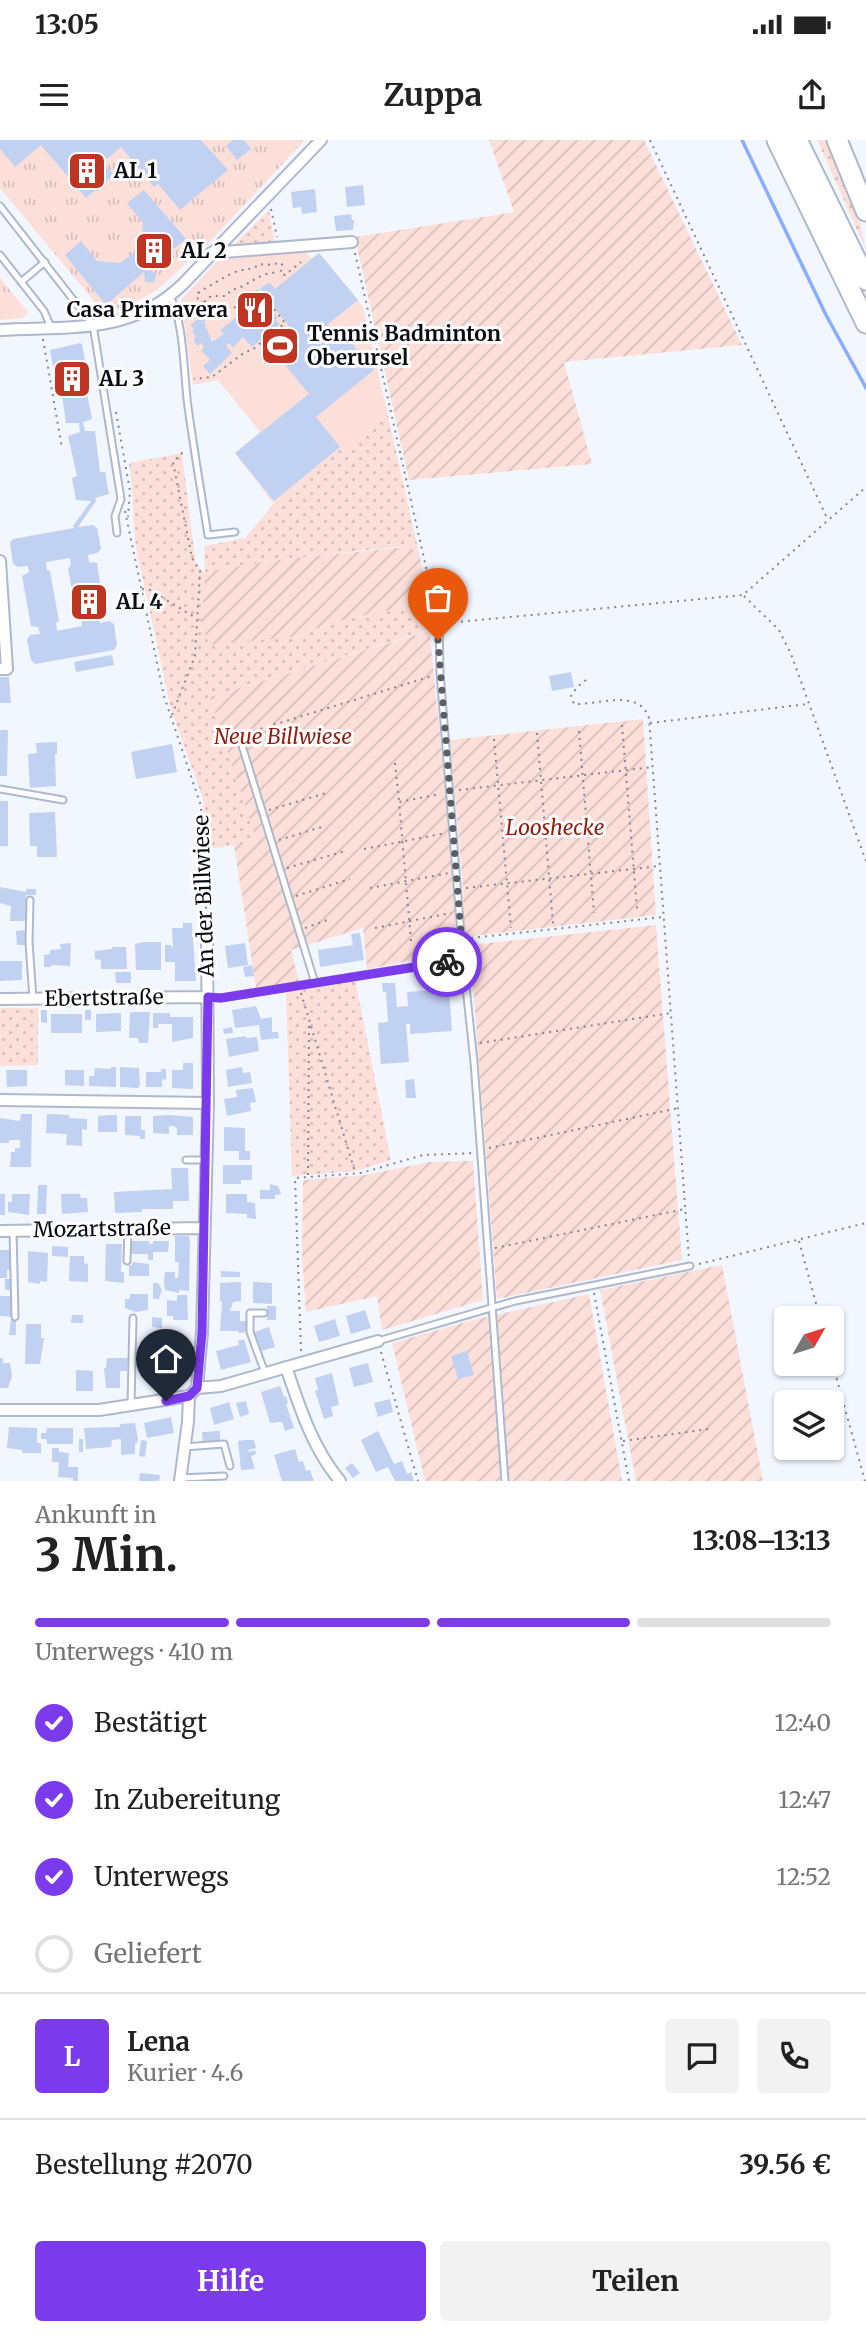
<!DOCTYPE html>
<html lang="de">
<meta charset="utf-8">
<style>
:root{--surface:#fff;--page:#f2f2f2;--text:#222;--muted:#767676;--line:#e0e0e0;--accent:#7c3aed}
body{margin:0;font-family:Merriweather,serif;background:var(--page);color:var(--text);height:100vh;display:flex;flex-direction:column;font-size:26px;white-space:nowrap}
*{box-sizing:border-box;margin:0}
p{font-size:23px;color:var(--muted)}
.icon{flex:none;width:38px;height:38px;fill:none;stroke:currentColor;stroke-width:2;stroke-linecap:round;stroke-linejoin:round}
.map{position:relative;height:1341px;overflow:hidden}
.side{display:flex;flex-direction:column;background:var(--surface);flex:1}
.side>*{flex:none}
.needle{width:46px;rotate:51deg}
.controls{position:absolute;left:774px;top:1166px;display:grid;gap:14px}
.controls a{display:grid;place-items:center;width:70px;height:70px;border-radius:7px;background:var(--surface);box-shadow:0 2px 5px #0004;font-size:35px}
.pin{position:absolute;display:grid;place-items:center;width:60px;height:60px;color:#fff;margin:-72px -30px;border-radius:50% 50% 50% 0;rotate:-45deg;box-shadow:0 0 7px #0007}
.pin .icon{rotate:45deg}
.courier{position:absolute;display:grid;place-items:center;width:70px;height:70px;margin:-35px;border:5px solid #7c3aed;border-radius:50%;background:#fff;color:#222;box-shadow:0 2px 9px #0007}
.head em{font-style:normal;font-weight:700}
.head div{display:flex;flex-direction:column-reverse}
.head{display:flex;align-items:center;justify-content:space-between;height:119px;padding:0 35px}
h1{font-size:46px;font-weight:700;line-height:52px}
.bar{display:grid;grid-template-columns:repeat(4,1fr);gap:10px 7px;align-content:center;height:84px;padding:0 35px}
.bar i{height:9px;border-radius:5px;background:var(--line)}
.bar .selected{background:var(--accent)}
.bar p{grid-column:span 4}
.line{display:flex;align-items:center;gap:18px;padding:0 35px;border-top:2px solid var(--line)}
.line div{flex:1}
.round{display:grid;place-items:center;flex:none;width:74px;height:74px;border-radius:7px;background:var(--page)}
ol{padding:0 35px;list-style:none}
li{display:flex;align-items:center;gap:21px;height:77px}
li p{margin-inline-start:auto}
li .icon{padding:7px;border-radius:50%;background:var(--accent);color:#fff;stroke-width:4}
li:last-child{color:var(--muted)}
li i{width:38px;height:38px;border:4px solid var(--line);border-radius:50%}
.cta{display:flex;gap:14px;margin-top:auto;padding:14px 35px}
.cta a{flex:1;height:80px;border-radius:7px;background:var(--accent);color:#fff;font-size:28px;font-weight:700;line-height:80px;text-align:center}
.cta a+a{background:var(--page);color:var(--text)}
.status{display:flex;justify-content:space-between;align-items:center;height:49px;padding:0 35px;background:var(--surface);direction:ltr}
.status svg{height:19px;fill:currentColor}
header{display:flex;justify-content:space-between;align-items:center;height:91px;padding:0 35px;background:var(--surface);font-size:32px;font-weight:700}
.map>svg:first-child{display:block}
.grass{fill:url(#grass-dots)}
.park{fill:url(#park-tufts)}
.garden{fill:url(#garden-furrows)}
.pitch{fill:#fddfda}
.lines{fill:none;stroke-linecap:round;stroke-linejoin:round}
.stream{stroke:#8aadff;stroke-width:3.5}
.building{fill:#c1d1f2;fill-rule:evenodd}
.service-casing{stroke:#aeb8cd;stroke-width:9}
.minor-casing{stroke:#aeb8cd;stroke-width:14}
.motorway-casing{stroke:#aeb8cd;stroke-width:23}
.path{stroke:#82868e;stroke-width:2;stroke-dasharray:2 5;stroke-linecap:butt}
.service{stroke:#fff;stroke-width:5}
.minor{stroke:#fff;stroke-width:10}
.motorway{stroke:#fff;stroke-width:19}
.done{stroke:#5a5e66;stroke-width:7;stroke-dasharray:0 12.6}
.route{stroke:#7c3aed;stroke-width:9}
.labels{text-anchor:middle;stroke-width:6;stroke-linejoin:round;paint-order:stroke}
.poi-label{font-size:21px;font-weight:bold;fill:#080c13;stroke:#fff;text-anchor:start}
.park-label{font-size:21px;font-style:italic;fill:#921c0e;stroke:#fff}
.street-label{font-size:21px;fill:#080c13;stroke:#fff}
</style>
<div class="status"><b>13:05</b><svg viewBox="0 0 49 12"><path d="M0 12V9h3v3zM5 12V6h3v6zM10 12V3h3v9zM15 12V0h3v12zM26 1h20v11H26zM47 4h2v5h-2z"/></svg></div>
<header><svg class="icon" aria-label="menu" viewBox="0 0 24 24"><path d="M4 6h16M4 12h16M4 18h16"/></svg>Zuppa<svg class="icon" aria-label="share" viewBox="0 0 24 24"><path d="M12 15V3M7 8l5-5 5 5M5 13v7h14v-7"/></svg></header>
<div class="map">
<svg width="866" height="1341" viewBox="0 0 866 1341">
<defs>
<pattern id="grass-dots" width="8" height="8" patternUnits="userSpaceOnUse" patternTransform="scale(1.75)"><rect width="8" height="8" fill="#fddfda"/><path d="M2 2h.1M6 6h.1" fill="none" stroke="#d7beba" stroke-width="1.8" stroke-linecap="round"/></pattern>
<pattern id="park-tufts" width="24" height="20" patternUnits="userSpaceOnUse" patternTransform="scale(1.75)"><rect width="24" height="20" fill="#fddfda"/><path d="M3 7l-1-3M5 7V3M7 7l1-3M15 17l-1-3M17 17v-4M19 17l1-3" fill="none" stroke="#d7beba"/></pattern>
<pattern id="garden-furrows" width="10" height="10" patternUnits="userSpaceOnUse" patternTransform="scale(1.75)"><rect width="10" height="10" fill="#fddfda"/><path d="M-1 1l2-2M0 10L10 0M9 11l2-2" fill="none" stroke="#d7beba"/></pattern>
</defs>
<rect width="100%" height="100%" fill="#f2f6ff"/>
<path class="grass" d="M817,0H828L856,65L866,110Z
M269,70L275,106L229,110Z
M388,275L419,413L410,408L396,407L275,420L206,433L291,497L335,482L430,461L435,488L211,557L257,702L207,709L203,659L171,569L136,408C132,379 134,351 129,323L182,313L196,426L205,432L204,406L245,398L273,365L342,308L346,313Z
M355,839L391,1020L356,1031L292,1036L286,851Z
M0,868H38V925L0,926Z"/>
<path class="park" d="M0,0H305L206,106L157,150L129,166L103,172L0,48Z
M0,138L28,172L23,178L0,180Z"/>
<path class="garden" d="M489,0H644L742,205L564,222L592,324L409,340L355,97L514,72Z
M396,408H410L419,413L430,461L335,482L291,497L209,505L201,482L206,432L275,420Z
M435,489L430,496L457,765L455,773L456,813L367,829L363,788L291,810L299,841L256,848L234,705L257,702L210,557Z
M643,579L656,775L464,797L463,748L450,600Z
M656,785L682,1120L497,1159L470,805Z
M473,1021L483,1160L382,1190L377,1156L306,1172L302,1114L303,1040L365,1035L429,1022Z
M722,1125L763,1341H636L600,1150Z
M589,1154L622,1341H425L392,1203L473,1180Z"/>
<path class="pitch" d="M307,112L311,119L319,113L363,166L388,275L346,313L341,309L274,364L235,313L260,292L218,240L193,245L181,160L219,119Z"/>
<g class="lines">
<path class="stream" d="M742,0L826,175L866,248"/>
</g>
<path class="building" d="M0,0H201L228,30L180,70L158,44L154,47L121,7L103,22L114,35L86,58L41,5L15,27L0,9Z
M233,0H244L251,9L237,20L226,6Z
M363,45L365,65L347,67L345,47Z
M315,49L317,72L302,74L301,67L293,68L291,52Z
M144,50L186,99L147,130L156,133L155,142H145L144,132L106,165L65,115L81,101L97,121L120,123L141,107L143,83L127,63Z
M351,74L352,80H354L353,90L336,91L334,76Z
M319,113L358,160L328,184L333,190L338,186L374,230L316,277L340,307L274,361L235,313L309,254L280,219L293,208L290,205L298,198L260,149L269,142L275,149Z
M262,158L278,178L276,180L280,184L252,207L243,197L233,208L229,203L226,206L232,213L210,234L203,226L210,220L201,210L204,207L201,203L198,206L194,201L195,195L192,191L194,189L190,185L205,174L208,178L204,182L212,202L224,194L220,190Z
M80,203L82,204L86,226L82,228L92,279L83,282L85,291H95L100,332H105L109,354L95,358L96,361L78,387L93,385L97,388L101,409L97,413L88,415L89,422L97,423L100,443L103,445L102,452L106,472L99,476L100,483L109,481L114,484L117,505L114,510L35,524L31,520L27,500L30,495L40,494L38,487L31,486L22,436L29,432L28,426L18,427L13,424L10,403L13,399L74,388L73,386L91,361L76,360L72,338L77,336L68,296L80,292L79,283H66L59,233L54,232L50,210ZM70,418L71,425L68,428L77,478L81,479L82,486L57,491L56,483L59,481L50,431L47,430L46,422Z
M112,515L114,525L76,532L74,522Z
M571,532L574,547L552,551L549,536Z
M0,537H9L11,563H0Z
M0,590H8L7,636H0Z
M57,602V614H55L56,646L30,648L28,614L37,613L36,603Z
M172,604L177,632L136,639L131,612Z
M0,661H8V706H0Z
M55,672L57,717H37V706H30L29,673Z
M0,747L26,752V749H36V755H26L27,781H10L11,766L0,763Z
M183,783H192L196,841H175V822H165V805H171L173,810L172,788H183Z
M26,790L27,805H17L16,791Z
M360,793L364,820L320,827L318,810L353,805L351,794Z
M143,802H161V830H136L135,804Z
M71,803L70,826L51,825V827H44V815L50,814V810L61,809L60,804Z
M245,803L248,825L228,828L225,806Z
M112,807H126L127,829H101V820L95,819V811L112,809Z
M0,821H22V840L0,841Z
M252,825L254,836L245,837L243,827Z
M115,832H131V843H116Z
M382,843H395L397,867L408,866L407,852L449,849L452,891L410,894V884H406L409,922L381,924L378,883L388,882L386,852H383Z
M256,866L261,879L272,877V892H278L279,898L261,900L259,885L235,888L232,870Z
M41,870H47V883L41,882Z
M85,870H91V880H85Z
M133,872H150L148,903H139L138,898H129L130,873Z
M121,873V891L96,892V874Z
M153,873H170V877H193V898L172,902V884H158V888H153Z
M51,874H82V893H51Z
M232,887L233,893L224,894L223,889Z
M246,896V898L257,897L259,911L229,917L226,899Z
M183,923H193V949L172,948V930H183Z
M111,927H116V947L89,946V936H94L95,928L111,929Z
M120,927L139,928L140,945L138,948L120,947Z
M242,927L243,933L250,932L252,943L228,947L226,930Z
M161,929H166V940L162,939V947H146V932H161Z
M6,930H27V946L7,947Z
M65,930H84V946L65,945Z
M414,939L416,958H406L405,940Z
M253,948L256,962L250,963L251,971L227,976L224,959L237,957L236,950Z
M21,974H32L31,1027H10L11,1012H15V1008H20V1000H9V1003H0V978L20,981Z
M47,974L69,975V978L87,979V990L82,989V1006L66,1005L67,994L46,993Z
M110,975H117V992H98V976Z
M169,975L193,977V995H177V988L173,986H169V994L153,993V976Z
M125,976H141V990H145V999H140V996L125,995Z
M224,987L245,988V1011H250V1020H239V1011H224Z
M223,1025H252V1040H241V1044H223Z
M171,1028H188L189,1061H173V1069H142V1072L115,1073L114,1052L172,1049Z
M270,1044L278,1046L281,1054L275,1055V1059H260V1050H270Z
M38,1045H47L46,1074H37Z
M0,1054H5V1075H0Z
M12,1054H30L29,1075L8,1072V1062H12Z
M61,1054H80L81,1058H87L88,1072L62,1074Z
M226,1054H247V1062L255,1063L256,1079L247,1078V1074L226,1073Z
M175,1096H189L190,1102L189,1151L179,1150V1153L165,1150L164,1142L165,1132H175V1138H178L179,1122H175Z
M130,1101H149V1104H153V1101H169L168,1112H153V1120H148V1114H130Z
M106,1104H122L121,1132H124V1143L105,1141Z
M52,1106L68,1107V1117L52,1116Z
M0,1110H11V1130H7V1138H0Z
M28,1111L48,1113L47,1142L40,1141V1144L28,1142Z
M70,1116H84V1123L88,1124V1142L69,1141Z
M132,1122L149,1124V1136H129V1125H132Z
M221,1131L240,1132V1137H221Z
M5,1139H12V1150H5Z
M241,1142V1161L233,1162L230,1171H240V1181H248L247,1192L239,1193L238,1191H220L222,1162L220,1161V1143Z
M253,1142L272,1143V1164L253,1163Z
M153,1143H158L162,1150L159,1159H153Z
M130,1154H148V1170L136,1172L125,1168V1159H130Z
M177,1155H187L188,1180H173V1176H167V1160L177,1161Z
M0,1156H13V1177L0,1176Z
M267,1166H276V1180H267Z
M365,1170L371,1188L351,1194L346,1176Z
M72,1175H83V1183H71Z
M152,1177L162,1178V1188L152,1187Z
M11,1179H16V1195H9Z
M335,1179L340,1196L319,1202L314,1186Z
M26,1184H41V1198H44L40,1224H25Z
M269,1187L275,1207L257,1212L251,1193Z
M157,1192L181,1193V1200H185V1217H180L178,1240L150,1241L151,1226H155V1221H167V1216H173V1212L158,1211Z
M244,1199L251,1222L221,1230L216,1211L239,1205L238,1201Z
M467,1211L474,1235L458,1239L451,1216Z
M0,1218H3V1223H10L12,1236L8,1248H0Z
M107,1218H128L127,1231H120V1248H106L104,1228H106Z
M368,1223L373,1242L354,1247L349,1228Z
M76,1230L93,1231V1251H76Z
M332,1233L339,1265L331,1267L333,1276L324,1279L315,1251L318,1250L315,1238Z
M280,1246L284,1257L286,1256L288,1263L286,1264L294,1288L285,1291L282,1282L270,1283L261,1252Z
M390,1259L393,1272L378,1277L374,1263Z
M246,1261L249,1274L240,1277L236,1263Z
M229,1262L234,1279L214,1285L210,1268Z
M171,1277L174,1293L147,1298L144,1283Z
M135,1283L138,1299L137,1303H135V1314L121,1315V1299L112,1300L111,1307L86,1309L84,1288L120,1287V1284Z
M9,1287L37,1288V1303H41V1313H22V1310L7,1308Z
M47,1288H73V1304H47V1299H41V1293H46Z
M220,1291V1302L203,1303L202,1292Z
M378,1291L394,1324L402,1321L407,1334L411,1332L414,1341H395L388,1327L376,1332L361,1300Z
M79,1299H83V1312H79Z
M141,1300L147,1301L145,1317L139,1316Z
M246,1300H254L256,1308L248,1310L249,1312L255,1310L256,1314L251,1316L255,1329L241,1330L238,1301Z
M52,1308H59V1312L69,1313L68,1327H78V1341H73V1338L58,1337L59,1322H52Z
M295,1309L299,1322L303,1321L306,1331L310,1330L314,1341H282L274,1315Z
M352,1323L360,1333L353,1338L345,1328Z
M140,1333L160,1335L159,1341H139Z"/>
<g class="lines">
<defs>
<path id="service" d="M0,66L93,185L121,359L115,376L117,393
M0,115L44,171L51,187
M21,142L45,122
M170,157C184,179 184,239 188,267C194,310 201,352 208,395L235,392
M439,484L440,533L463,819L474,922L505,1341
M240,599L315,843
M0,649L63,660
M30,760L29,802L33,859
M208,857L221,858L463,819
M186,1020H206
M13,1090L15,1177
M127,1121L128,1089
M264,1173H250V1192L265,1233
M378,1201L515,1161L690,1126
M131,1266L133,1178
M184,1307L224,1304L230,1326
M180,1338L224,1336"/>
<path id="minor" d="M211,113L352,102
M0,190C68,186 131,195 183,144L321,0
M0,421L7,529H0
M0,859L208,857
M0,960L208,963
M0,1091L204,1088
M286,1227C300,1268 312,1307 340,1341
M197,1248L202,1193L208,963L207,783
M0,1270H99L189,1256L197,1248L221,1246L378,1201
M180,1341L188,1282L189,1256"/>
<path id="motorway" d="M777,0L866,183
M797,0L866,140
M837,0L866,71"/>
</defs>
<use href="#service" class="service-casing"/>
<use href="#minor" class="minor-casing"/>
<use href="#motorway" class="motorway-casing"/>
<path class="path" d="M650,0L828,380
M271,69L277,97
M355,113L437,476
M204,162L211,156H226L231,150C249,147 261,130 279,133
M204,170L203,163L198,161L197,154C201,150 233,132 238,131C247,129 254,129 260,124L266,125L281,123L283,126L280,133L285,135L301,122
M185,173L238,167L259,150L285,183L252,210L245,212L212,237L194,239
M274,192L283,203L295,194
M43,199L62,308
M116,272L130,351L128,377
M125,371L164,556L201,666L206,771
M142,449L150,450L196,478
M744,456L779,490L791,514L866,721
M447,483L743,455L866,347
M586,540L577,547L571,556L574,564C598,565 639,548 649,578L689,1119
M172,575L195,516L200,431L192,418L173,322L186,309
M650,583L808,564
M622,585L637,769
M579,591L594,773
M247,593L432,536
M537,593L553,784
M494,599L511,788
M395,623L399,661
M459,650L652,627
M269,670L326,653
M279,700L325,686
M364,709L446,693
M287,728L345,711
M370,748L449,733
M466,748L659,726
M296,756L350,739
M305,788L330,779
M375,788L451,773
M471,798L664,777
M411,801L399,662L440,654
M301,853L355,1032
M480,903L671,873
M489,1008L679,968
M308,1035L309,886
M799,1101L820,1178
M495,1108L685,1069
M699,1124L866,1083
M594,1153L629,1341
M301,1211L295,1038L361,1033L423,1015L474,1013
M381,1212L418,1341
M831,1218L865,1341
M623,1301L709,1289"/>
<use href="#service" class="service"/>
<use href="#minor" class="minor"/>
<use href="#motorway" class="motorway"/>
</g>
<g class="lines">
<path class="done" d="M438,500L463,819L447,822"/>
<path class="route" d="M166,1261L189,1256L197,1248L202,1193L208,857L221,858L447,822"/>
</g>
<defs>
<symbol id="building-square" viewBox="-11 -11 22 22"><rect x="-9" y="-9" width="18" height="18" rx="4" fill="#c03422" stroke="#fff"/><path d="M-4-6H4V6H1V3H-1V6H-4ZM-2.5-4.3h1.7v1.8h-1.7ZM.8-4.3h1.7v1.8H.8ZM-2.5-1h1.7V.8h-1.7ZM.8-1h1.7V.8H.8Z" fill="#fff"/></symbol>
<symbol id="restaurant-square" viewBox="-11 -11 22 22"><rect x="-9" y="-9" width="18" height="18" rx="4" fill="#c03422" stroke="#fff"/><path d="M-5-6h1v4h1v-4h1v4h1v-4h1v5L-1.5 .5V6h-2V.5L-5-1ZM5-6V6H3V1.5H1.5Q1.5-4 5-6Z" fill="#fff"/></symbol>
<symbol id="stadium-square" viewBox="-11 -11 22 22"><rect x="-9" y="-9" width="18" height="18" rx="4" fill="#c03422" stroke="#fff"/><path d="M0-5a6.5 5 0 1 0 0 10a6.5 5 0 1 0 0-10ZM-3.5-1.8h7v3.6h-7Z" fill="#fff"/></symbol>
</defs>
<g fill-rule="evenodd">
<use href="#building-square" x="65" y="9" width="44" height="44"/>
<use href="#building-square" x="132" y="89" width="44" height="44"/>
<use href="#restaurant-square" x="233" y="148" width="44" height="44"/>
<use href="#stadium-square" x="258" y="184" width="44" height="44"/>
<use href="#building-square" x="50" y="217" width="44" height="44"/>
<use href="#building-square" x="67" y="440" width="44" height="44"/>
</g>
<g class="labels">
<g class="poi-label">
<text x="114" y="38">AL 1</text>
<text x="181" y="118">AL 2</text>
<text x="228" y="177" text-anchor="end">Casa Primavera</text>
<text x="307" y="201">Tennis Badminton<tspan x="307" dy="24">Oberursel</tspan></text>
<text x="99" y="246">AL 3</text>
<text x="116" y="469">AL 4</text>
</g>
<g class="park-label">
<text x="283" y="604">Neue Billwiese</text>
<text x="555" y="695">Looshecke</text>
</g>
<g class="street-label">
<text transform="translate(204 756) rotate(-92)" y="7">An der Billwiese</text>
<text transform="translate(104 858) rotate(-1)" y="7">Ebertstraße</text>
<text transform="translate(102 1089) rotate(-1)" y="7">Mozartstraße</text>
</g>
</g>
</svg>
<div class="controls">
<a><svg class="needle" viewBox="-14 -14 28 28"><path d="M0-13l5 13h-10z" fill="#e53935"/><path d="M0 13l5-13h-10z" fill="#767676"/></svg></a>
<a><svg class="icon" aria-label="layers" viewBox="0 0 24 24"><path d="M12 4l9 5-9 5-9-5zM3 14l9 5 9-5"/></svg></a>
</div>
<div class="pin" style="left:438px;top:500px;background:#ea580c"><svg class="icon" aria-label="bag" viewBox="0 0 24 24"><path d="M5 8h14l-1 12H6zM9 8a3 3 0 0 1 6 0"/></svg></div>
<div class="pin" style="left:166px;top:1261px;background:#1f2937"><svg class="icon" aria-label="home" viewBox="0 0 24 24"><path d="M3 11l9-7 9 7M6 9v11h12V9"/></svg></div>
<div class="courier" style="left:447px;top:822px"><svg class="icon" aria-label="bike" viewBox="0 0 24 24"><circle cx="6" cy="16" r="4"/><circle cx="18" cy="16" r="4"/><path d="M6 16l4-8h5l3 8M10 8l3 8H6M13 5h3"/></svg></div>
</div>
<section class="side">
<div class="head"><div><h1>3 Min.</h1><p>Ankunft in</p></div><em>13:08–13:13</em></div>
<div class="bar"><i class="selected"></i><i class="selected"></i><i class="selected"></i><i></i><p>Unterwegs · 410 m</p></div>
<ol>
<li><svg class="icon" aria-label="check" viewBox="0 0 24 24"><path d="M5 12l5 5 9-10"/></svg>Bestätigt<p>12:40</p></li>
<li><svg class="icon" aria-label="check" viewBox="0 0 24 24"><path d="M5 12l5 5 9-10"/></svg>In Zubereitung<p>12:47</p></li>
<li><svg class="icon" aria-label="check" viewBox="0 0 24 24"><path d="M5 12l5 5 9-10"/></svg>Unterwegs<p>12:52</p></li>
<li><i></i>Geliefert</li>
</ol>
<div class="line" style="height:126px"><b class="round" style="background:var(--accent);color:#fff">L</b><div><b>Lena</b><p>Kurier · 4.6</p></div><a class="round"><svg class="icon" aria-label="chat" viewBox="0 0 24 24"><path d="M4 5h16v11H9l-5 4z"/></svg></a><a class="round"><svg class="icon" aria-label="phone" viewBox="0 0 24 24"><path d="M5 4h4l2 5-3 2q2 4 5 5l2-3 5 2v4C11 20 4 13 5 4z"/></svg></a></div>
<div class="line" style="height:91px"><div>Bestellung #2070</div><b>39.56 €</b></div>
<div class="cta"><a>Hilfe</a><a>Teilen</a></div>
</section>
